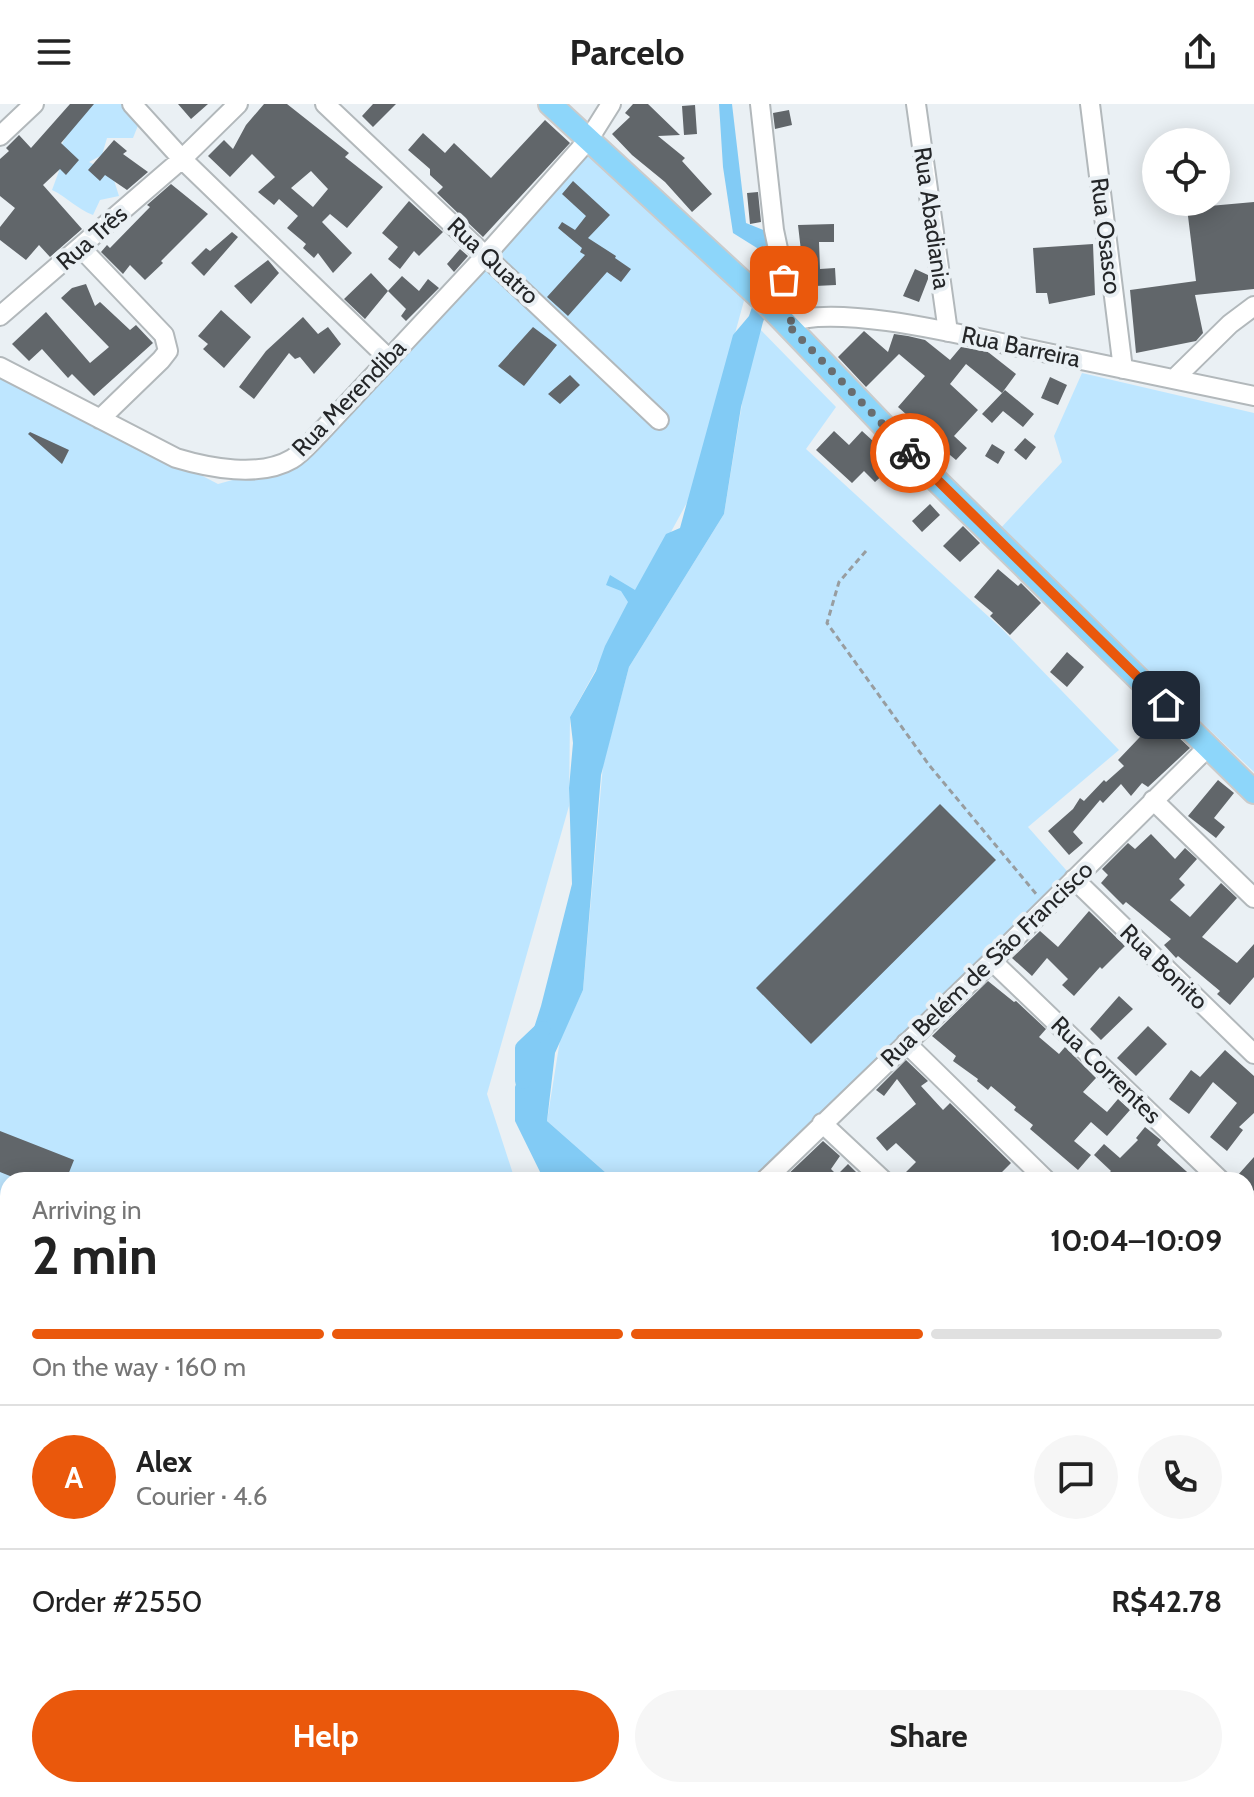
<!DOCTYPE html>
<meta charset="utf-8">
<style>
:root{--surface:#fff;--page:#f6f6f6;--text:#222;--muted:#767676;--line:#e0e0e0;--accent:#ea580c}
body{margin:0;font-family:Cabin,sans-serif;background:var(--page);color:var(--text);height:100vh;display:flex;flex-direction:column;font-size:30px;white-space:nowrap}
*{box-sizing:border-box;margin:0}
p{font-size:26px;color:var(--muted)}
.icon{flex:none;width:44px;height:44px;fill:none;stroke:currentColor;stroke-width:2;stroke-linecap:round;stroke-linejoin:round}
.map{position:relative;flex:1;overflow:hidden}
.panel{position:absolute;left:0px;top:1068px;width:1254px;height:626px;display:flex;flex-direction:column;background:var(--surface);border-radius:24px 24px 0 0;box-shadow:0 4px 20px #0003}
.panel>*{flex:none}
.tools{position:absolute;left:1142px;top:24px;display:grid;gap:16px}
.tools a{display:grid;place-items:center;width:88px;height:88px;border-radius:50%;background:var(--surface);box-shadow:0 4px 20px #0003;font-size:40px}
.pin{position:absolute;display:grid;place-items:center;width:68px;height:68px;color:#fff;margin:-34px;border-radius:16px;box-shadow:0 4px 12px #0006}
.courier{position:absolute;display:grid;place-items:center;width:80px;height:80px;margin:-40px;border:6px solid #ea580c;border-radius:50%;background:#fff;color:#222;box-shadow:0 2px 10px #0007}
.overview em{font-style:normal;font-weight:800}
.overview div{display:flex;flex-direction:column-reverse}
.overview{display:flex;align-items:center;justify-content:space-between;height:136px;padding:0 32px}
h1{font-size:52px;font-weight:800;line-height:60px}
.bar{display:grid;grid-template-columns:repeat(4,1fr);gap:12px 8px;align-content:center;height:96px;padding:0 32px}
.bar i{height:10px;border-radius:6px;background:var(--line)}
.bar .current{background:var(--accent)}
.bar p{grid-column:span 4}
.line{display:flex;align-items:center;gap:20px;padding:0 32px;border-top:2px solid var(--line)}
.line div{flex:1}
.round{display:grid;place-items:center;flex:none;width:84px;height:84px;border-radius:42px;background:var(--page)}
.action{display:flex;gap:16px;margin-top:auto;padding:16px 32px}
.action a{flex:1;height:92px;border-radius:48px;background:var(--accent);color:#fff;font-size:32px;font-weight:800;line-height:92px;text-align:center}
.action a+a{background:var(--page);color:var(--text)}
header{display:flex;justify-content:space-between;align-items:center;height:104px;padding:0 32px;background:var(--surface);font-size:36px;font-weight:800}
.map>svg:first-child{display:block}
.green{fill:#bee6ff}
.water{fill:#82cbf5}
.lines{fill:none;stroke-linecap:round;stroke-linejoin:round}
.canal{stroke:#82cbf5;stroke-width:16}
.building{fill:#61666a;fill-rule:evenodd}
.minor-casing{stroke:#b2b8bb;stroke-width:22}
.major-casing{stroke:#cacbcb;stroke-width:26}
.path{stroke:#989da0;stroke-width:3;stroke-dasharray:6 4;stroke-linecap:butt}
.minor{stroke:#fff;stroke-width:18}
.major{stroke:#8dd6fa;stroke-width:22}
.done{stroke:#696d6f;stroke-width:8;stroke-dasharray:0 14.4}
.route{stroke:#ea580c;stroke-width:10}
.labels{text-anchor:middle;stroke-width:8;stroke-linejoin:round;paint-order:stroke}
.street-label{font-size:24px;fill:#242628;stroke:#eaf0f4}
</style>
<header><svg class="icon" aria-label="menu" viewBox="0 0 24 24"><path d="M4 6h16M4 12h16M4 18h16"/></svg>Parcelo<svg class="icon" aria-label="share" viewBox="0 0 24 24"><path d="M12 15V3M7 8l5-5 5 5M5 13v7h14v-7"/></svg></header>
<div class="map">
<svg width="1254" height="1693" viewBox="0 0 1254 1693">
<rect width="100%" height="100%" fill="#eaf0f4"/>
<path class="green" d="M82,0H123L139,19L133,34H107L102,51L89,58L112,70L119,92L100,96L93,111C77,105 67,93 52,86L59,67L54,56Z
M581,43L745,193L690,393L570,613L569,702L487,990L515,1076H8V1136L0,1133V267L218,380L298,358Z
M755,220L836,303L806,345L1002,525L1119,646L1028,723L1074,775L750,1076H614L547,1017L560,936L583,886L603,661L629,563L724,410Z
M1082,269L1254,309V668L999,426L1062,358L1054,332Z"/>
<path class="water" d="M719,0H732L746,119L766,127L778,181L763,218L741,303L724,410L629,563L601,671L583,886L555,949L547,1017L614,1076H544L515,1017V983L541,902L572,780L569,684L573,639L570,613L596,567L605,542L628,498L621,487L606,481L610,471L635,486L666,430L680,424L733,231L749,212L762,173L757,144L733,129L723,63Z"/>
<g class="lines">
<path class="canal" d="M523,977V944L543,925"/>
</g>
<path class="building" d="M70,0H94L61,39L79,56L66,71L60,65L43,81L82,125L50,153L39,141L26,156L0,136V123L15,104L0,92V55L9,47L6,44L19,31L31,44Z
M178,0H208L191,15Z
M264,0H287L349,49L345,53L383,83L347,124L330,110L322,118L352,149L333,169L318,149L314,154L303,144L306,140L287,124L298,112L279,95L274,101L258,88L275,73L252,50L230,73L208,52L224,36L233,45L246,21ZM311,67L328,85L313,103L291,84Z
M373,0H396L373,23L362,12Z
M633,0H648L680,31L658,32L685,54L682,57L712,90L692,108L665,78L632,51L612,30L630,13L625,9Z
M695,1L697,30L684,31L682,2Z
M789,6L792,21L775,25L773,9Z
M545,16L570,39L483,133L437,89L443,83L430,71V65L408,46L423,29L445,49L454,39L491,74Z
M114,36L127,47L123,50L148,68L127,86L105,71L100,77L88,66Z
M573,77L610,111L588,134L616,152L615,154L631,165L621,178L607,168L568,212L547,193L585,151L580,148L582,144L558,124L562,118L575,126L586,112L562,90Z
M171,80L208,110L161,157L163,159L145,176L130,161L123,170L101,148L107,141L110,144L150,103L147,101Z
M758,88L761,118L750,120L747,89Z
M409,97L443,128L419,152L414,147L400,165L388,155L398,143L382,129Z
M1254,98V185L1195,191L1203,229L1196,237L1136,249L1130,186L1196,177L1187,104Z
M834,120V138H819L820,165L835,164L836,181L815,182V189L800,190L794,164H803L798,121Z
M232,128L238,133L204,172L191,159L206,144L210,147Z
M1093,140L1095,191L1049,200L1047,189H1036L1033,144Z
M460,145L468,152L454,168L447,160Z
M268,156L279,169L251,200L234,182Z
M915,165L928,171V175L919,198L903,192Z
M371,169L388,187L365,215L344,195Z
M402,172L419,187L428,175L439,184L406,217L401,212L406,205L388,187Z
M86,180L95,202L100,198L130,226L136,221L153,239L94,292L72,270L68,274L42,245L29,257L12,240L46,208L90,259L109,243L61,194L72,184Z
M221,206L251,233L224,264L203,245L208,240L198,232Z
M303,213L318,230L328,223L341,240L314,270L300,253L295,255L289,249L254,295L239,283L266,247Z
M533,223L557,241L524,282L498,262Z
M864,227L888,248L894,230L908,232L925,236L950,256L961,243L988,248L1016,270L1002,289L966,260L950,280L978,306L954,332L967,344L956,356L944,346L938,352L911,327L917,320L898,303L925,272L899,250L866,283L838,253Z
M570,271L580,281L560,300L548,290Z
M1050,273L1067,281L1058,301L1041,294Z
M1005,286L1034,310L1023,323L1003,307L992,319L982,310Z
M834,327L849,341L862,327L915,375L904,387L885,369L875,378L864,367L852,379L816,346Z
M30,328L69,346L62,360L28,330Z
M1025,334L1036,343L1026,356L1014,346Z
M992,340L1005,348L998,360L985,352Z
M930,400L940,411L922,428L912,417Z
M963,422L980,439L960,458L943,442Z
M998,465L1018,482L1021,479L1041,499L1010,531L990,512L993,509L974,493Z
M1067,548L1084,563L1067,583L1050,568Z
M1158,614L1190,644L1148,683L1142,679L1131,692L1121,680L1103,699L1100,696L1073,728L1083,739L1069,751L1048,727L1073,705L1080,694L1084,697L1104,676L1106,678L1124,662L1118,656Z
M1218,676L1234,689L1214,714L1225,723L1216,734L1188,712Z
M940,700L996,756L811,940L756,884Z
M1151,730L1175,755L1185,744L1197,755L1179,775L1185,781L1170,796L1190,813L1221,779L1237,794L1202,833L1237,859L1254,840V873L1230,901L1217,890L1220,887L1178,852L1176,854L1164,841L1171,835L1126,798L1123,801L1101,779L1108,771L1102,765L1128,739L1135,745Z
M1089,807L1125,842L1102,865L1100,863L1074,892L1062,881L1068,875L1047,854L1032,872L1012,854L1040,827L1058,843Z
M988,877L1014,898L1016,897L1046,925L1039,933L1059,950L1065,943L1096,974L1083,988L1107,1008L1118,995L1130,1006L1107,1032L1091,1018L1074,1037L1091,1051L1078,1066L1030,1025L1033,1021L1014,1006L1016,1003L991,982L988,986L977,977L978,975L953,957L956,952L932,932Z
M1119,892L1133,905L1101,936L1090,925Z
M1148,922L1167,940L1136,972L1117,954Z
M1225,946L1254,972V1009L1239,1023L1243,1026L1227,1047L1210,1033L1237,999L1213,978L1189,1010L1169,995L1191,966L1200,973Z
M906,956L928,977L921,982L943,1006L950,999L1011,1059L1001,1069L1009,1076H912L905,1069L916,1058L896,1039L887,1047L876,1034L916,1000L897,975L884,992L876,986Z
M1145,1023L1161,1036L1157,1041L1196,1076H1102L1111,1067L1094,1051L1104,1040L1120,1054L1138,1036L1136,1034Z
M0,1027L74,1056L66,1076H20L0,1068Z
M823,1037L840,1052L831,1065L837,1071L848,1060L864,1076H782Z
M1254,1053V1087L1246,1080V1076L1237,1072Z"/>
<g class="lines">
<defs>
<path id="minor" d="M132,0L182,55L388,254
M325,0L659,316
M760,0L774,126L793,216
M916,0L948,228
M1090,0L1123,265
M0,32L34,0
M81,144L164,231L168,247L161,256L100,315
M0,212L182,55L238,0
M786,219C840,198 979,235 1038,247C1110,262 1182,277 1254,292
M0,263L176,354C209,364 260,374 292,355C302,349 311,338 319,330L486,151L589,35L611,0
M1174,275L1230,220L1254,202
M1153,696L1254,794
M1074,775L1254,950
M992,857L1220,1076
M906,939L1046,1076
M822,1019L883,1076
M765,1076L992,857L1208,643
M1246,1101L1254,1109
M0,1139L8,1142
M1246,1358L1254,1223
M1246,1455L1254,1461
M1246,1555L1254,1562
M878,1686L883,1693
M1066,1686L1071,1693
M1103,1686L1109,1693
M1139,1686L1144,1693
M763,1693L770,1686
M1042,1693L1047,1686"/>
<path id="major" d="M550,0L771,204L932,372L1254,688"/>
</defs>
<use href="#minor" class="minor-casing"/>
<use href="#major" class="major-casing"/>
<path class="path" d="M866,447L839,478L827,519L929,661L1037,791"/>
<use href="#minor" class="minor"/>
<use href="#major" class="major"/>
</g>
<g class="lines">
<path class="done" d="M784,176L793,216L786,219L910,349"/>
<path class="route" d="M910,349L1166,601"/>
</g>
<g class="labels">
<g class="street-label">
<text transform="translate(932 114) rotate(82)" y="8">Rua Abadiania</text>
<text transform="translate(1106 132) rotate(83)" y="8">Rua Osasco</text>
<text transform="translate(92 134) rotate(-41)" y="8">Rua Três</text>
<text transform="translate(493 157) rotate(43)" y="8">Rua Quatro</text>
<text transform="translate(1021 243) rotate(12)" y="8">Rua Barreira</text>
<text transform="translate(349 294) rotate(-46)" y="8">Rua Merendiba</text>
<text transform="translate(987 860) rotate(-44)" y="8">Rua Belém de São Francisco</text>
<text transform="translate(1164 863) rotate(44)" y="8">Rua Bonito</text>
<text transform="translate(1106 966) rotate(44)" y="8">Rua Correntes</text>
</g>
</g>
</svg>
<div class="tools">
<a><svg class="icon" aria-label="locate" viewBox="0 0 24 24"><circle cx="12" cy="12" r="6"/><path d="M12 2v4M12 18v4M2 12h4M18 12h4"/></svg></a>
</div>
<div class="pin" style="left:784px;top:176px;background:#ea580c"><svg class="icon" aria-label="bag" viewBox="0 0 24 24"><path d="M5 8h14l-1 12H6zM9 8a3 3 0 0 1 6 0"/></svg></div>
<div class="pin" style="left:1166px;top:601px;background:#1f2937"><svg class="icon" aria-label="home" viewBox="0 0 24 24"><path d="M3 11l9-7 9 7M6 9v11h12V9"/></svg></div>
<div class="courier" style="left:910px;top:349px"><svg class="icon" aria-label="bike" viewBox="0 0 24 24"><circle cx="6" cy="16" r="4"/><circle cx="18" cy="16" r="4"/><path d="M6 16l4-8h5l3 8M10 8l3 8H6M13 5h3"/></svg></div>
<section class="panel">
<div class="overview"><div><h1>2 min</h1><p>Arriving in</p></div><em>10:04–10:09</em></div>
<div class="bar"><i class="current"></i><i class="current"></i><i class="current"></i><i></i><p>On the way · 160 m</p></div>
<div class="line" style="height:144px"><b class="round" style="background:var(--accent);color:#fff">A</b><div><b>Alex</b><p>Courier · 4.6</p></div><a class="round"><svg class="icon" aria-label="chat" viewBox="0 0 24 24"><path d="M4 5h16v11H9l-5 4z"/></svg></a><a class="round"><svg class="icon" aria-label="phone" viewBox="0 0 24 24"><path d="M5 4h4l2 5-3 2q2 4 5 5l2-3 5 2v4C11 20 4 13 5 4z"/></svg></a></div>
<div class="line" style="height:104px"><div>Order #2550</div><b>R$42.78</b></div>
<div class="action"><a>Help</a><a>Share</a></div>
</section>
</div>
